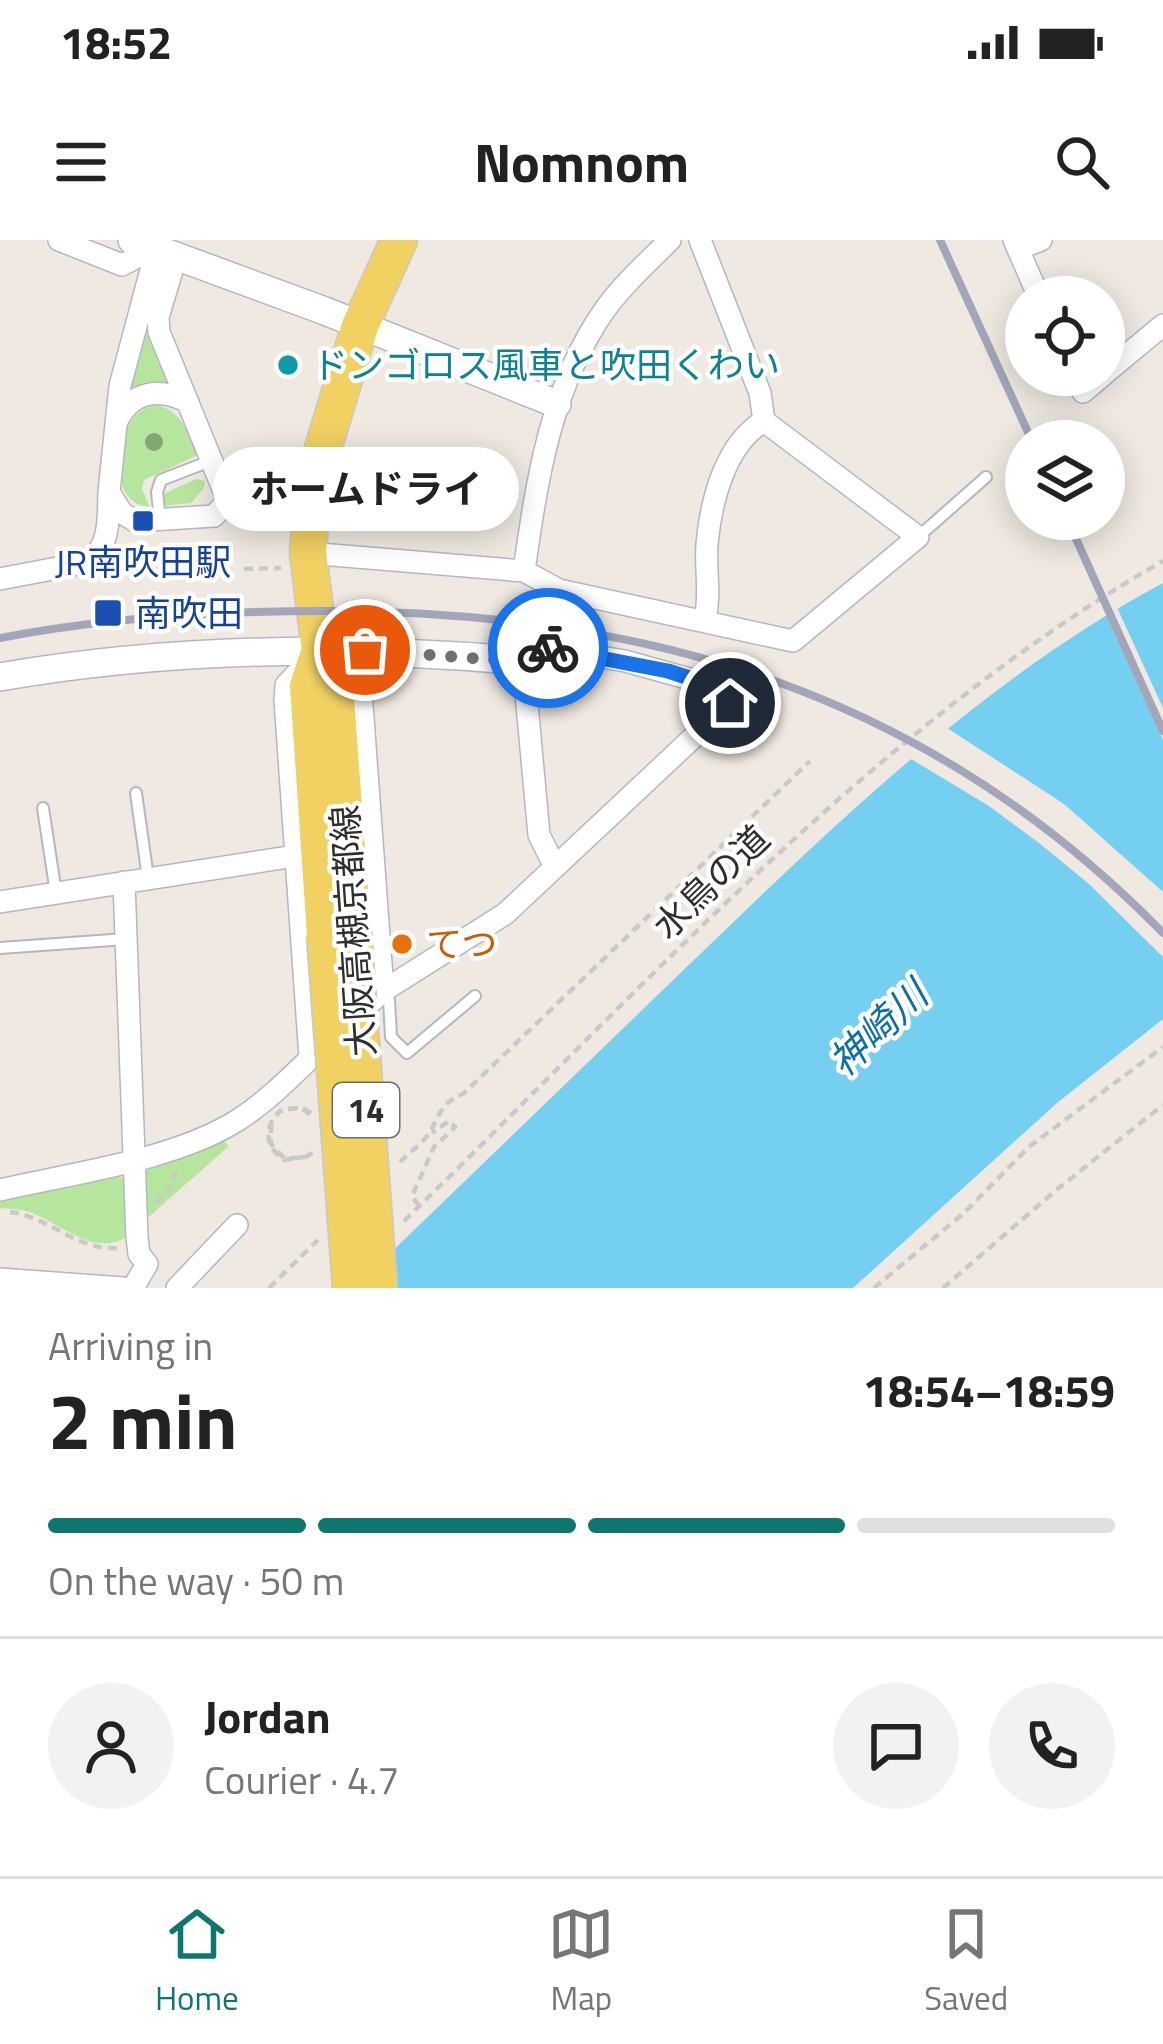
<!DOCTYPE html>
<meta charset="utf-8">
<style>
:root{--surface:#fff;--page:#f2f2f2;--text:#222;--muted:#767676;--line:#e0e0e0;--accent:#0f766e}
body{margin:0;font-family:"Titillium Web","Noto Sans JP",sans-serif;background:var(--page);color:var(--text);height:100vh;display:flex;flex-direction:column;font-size:45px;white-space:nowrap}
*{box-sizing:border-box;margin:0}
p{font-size:39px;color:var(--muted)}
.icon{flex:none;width:66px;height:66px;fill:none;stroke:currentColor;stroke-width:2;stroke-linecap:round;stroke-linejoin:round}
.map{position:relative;height:1048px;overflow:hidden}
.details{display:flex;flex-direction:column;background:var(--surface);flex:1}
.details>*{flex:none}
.fabs{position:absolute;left:1005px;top:36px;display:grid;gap:24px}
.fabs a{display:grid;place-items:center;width:120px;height:120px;border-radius:50%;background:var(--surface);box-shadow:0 6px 30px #0003;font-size:60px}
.pin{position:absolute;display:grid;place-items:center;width:102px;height:102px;color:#fff;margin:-51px;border:6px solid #fff;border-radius:50%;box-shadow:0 3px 12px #0007}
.courier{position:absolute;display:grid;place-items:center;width:120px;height:120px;margin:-60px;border:9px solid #1a73e8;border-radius:50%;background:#fff;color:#222;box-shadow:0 3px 15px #0007}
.bubble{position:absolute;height:84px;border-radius:42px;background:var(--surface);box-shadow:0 6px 30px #0003;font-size:39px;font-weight:700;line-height:84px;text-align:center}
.overview em{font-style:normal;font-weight:700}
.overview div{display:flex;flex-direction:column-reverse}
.overview{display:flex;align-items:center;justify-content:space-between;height:204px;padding:0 48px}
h1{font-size:78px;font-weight:700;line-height:90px}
.bar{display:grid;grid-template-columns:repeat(4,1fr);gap:18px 12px;align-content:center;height:144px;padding:0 48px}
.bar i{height:15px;border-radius:9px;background:var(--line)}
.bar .selected{background:var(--accent)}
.bar p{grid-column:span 4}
.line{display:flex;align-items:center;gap:30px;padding:0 48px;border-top:3px solid var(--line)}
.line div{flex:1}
.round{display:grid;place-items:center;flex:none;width:126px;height:126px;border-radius:63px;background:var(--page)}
.status{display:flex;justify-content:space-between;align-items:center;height:84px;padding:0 60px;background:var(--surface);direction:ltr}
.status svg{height:33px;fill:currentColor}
header{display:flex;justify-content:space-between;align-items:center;height:156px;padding:0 48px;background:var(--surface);font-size:54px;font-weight:700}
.tabs{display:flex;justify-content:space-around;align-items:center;height:168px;border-top:3px solid var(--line);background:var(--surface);font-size:33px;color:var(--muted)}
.tabs a{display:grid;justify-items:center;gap:6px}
.tabs .selected{color:var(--accent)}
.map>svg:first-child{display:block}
.green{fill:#b6e59e}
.water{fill:#75cff0}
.pier{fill:#efe9e1}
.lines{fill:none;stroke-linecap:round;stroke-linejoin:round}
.service-casing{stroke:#b4b7c1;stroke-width:14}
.minor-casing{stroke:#b4b7c1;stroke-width:24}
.tertiary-casing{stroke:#b4b7c1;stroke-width:30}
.primary-casing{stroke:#c9c9c9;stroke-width:39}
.path{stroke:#c9c9c9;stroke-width:4.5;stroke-dasharray:9 6;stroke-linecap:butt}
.service{stroke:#fff;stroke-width:10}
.minor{stroke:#fff;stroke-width:21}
.tertiary{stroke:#fff;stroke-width:27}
.primary{stroke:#f2d163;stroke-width:36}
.rail{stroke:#a3a6b8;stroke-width:8}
.primary-bridge-casing{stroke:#c9c9c9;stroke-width:39;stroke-linecap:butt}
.path-bridge{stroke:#c9c9c9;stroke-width:4.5;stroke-dasharray:9 6;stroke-linecap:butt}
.primary-bridge{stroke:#f2d163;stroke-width:36}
.tree{fill:#84a574}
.done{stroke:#726f6d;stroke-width:12;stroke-dasharray:0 21.6}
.route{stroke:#1a73e8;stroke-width:15}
.culture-dot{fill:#0f9aa8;stroke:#fff;stroke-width:4.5}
.transit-dot{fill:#1a4fb4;stroke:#fff;stroke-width:4.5}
.food-dot{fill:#e8710a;stroke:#fff;stroke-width:4.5}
.labels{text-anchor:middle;stroke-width:9;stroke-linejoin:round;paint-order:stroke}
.shield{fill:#fff;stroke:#6d6d6d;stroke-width:3}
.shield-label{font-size:33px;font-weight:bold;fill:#2e2e2e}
.culture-label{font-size:36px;fill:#0d838f;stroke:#fff;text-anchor:start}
.transit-label{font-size:36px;fill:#164399;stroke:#fff}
.street-label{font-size:36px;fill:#2e2e2e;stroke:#fff}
.food-label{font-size:36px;fill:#c56008;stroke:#fff;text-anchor:start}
.water-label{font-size:39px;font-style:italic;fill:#0d6fa3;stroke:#fff}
</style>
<div class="status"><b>18:52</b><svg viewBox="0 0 49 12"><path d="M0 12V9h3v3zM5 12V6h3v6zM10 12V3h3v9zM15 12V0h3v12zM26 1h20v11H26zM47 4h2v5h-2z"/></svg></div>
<header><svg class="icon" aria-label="menu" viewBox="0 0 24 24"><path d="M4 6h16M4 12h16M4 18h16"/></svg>Nomnom<svg class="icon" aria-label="search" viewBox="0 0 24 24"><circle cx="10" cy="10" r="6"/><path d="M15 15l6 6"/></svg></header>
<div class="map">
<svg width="1163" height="1048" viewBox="0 0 1163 1048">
<rect width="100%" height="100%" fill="#efe9e1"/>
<path class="green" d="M140,92L147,94L169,145L145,144L126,152Z
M157,165C183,172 188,193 198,215L144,240L142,249L150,267C101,264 113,169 157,165Z
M196,239L205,241L204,248L191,263L163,266V254Z
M224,901L229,906L144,981L142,938L151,925Z
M116,933L127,941L130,995C94,1019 64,985 30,972C20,969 10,969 0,968V960Z"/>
<path class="water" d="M1163,343V779L1057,863L853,1048H354C468,938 581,829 695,719C839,580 986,438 1163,343Z"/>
<path class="pier" d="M1115,363L1163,468V500L1104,370Z
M944,486L1064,564L1163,652V717L1089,644L1039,603L989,566L906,516Z"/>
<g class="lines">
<defs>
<path id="service" d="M160,280L157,252L161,240L213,220
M918,297L986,237
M136,553L148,638
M43,568L56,653
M0,708L126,699
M383,751L389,760L391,797L407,813L475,756"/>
<path id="minor" d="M59,0L122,25L156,7
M159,0L120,146L109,252L122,273L135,281L214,276L228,261L159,92L158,77L177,14
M1014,0L1039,57
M1018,9L1041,0
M1104,134L1163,85
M1075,135L1083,152L1103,135
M117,181C132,151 159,147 188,162
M308,313L524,331L559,350L793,401L918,297L764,181L760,153L700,0
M524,331C537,239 551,145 606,68C624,43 648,22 670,0
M0,339L89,322C111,303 108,279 109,252
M705,379C711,353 705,330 707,304C711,261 725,204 764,181
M307,423L286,445L285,460L310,818
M333,423L361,451L383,751
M124,642L137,997L139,1014L147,1024L133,1048
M0,662L295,616
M358,774L383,751L505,674L730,463L708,444L625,421L548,408L523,421L539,595L555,627
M0,950C73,933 175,920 238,880C274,857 304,823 335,795
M0,1039L123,1048
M177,1048L237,985"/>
<path id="tertiary" d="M132,0L325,71L557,164
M0,437C175,407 347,405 523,421"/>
<path id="primary" d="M320,410L335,444L353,692
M325,695L308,446L320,410L308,313L313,242L360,86L399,0"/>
</defs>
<use href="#service" class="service-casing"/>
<use href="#minor" class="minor-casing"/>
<use href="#tertiary" class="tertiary-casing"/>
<use href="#primary" class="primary-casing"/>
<path class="path" d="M244,329L281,328
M288,869L301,868L311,875
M271,884V904L284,918H304L314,912
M400,922C409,913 423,903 430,892C440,874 442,862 463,854L810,521
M156,963L171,946L175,932
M419,966L412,956L434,907L455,887L449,881L432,893
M10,972C48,976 77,1011 117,1008
M404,981C641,751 875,486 1163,321
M269,1048L318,1000
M874,1048L964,973L1030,906L1163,807
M943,1048L1055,951L1163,865"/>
<use href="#service" class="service"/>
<use href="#minor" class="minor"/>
<use href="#tertiary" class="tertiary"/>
<use href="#primary" class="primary"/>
<path class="rail" d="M940,0L1032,201
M1067,279L1163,491
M0,398C107,377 216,371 325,371C652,371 931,455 1163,693"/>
<defs>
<path id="primary-bridge" d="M353,692L379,1048
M325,695L351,1048"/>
</defs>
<use href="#primary-bridge" class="primary-bridge-casing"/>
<path class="path-bridge" d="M311,873L301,867L280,871C263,888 265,907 284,920L311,916"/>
<use href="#primary-bridge" class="primary-bridge"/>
</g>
<circle class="tree" cx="154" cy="202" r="9"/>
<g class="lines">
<path class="done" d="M365,410L524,422L548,408"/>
<path class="route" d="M548,408L668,431L708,444L730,463"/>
</g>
<circle class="culture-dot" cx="288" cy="125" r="12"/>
<g class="transit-dot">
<rect x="131" y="269" width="24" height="24" rx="6"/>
<rect x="93" y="358" width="30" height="30" rx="6"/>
</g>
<circle class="food-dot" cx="402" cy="704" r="12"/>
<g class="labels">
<rect class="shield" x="333" y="843" width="66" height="54" rx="9"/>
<g class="shield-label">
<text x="366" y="882">14</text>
</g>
<g class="culture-label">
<text x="312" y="138">ドンゴロス風車と吹田くわい</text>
</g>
<g class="transit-label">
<text x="143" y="335">JR南吹田駅</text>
<text x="135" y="386" text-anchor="start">南吹田</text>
</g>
<g class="street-label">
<text transform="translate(711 642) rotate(-44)" y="13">水鳥の道</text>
<text transform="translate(353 691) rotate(-94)" y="13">大阪高槻京都線</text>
</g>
<g class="food-label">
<text x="426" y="717">てつ</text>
</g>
<g class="water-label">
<text transform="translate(878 788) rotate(-43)" y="14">神崎川</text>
</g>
</g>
</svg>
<div class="fabs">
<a><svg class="icon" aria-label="locate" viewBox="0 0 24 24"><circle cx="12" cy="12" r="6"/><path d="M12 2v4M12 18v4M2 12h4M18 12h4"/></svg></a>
<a><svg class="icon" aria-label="layers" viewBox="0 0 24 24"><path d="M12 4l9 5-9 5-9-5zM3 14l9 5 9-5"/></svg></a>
</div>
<div class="pin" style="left:365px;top:410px;background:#ea580c"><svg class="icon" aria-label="bag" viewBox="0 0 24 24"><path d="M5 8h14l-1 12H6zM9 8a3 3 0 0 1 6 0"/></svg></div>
<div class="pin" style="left:730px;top:463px;background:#1f2937"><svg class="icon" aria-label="home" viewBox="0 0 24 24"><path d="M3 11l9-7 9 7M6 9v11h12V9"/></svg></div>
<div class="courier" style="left:548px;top:408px"><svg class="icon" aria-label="bike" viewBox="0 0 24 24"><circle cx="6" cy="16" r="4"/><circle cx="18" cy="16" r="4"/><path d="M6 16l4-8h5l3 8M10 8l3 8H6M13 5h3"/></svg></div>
<div class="bubble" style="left:213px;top:207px;width:306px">ホームドライ</div>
</div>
<section class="details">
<div class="overview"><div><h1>2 min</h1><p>Arriving in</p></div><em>18:54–18:59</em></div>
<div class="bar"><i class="selected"></i><i class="selected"></i><i class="selected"></i><i></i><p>On the way · 50 m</p></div>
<div class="line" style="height:216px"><a class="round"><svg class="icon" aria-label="person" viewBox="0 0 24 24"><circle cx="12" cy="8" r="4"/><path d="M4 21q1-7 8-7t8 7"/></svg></a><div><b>Jordan</b><p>Courier · 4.7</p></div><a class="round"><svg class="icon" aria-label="chat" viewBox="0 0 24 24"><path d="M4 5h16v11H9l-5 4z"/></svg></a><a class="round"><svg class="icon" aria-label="phone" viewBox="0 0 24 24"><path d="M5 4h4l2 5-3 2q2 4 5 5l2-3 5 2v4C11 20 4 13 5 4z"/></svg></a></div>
</section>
<nav class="tabs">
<a class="selected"><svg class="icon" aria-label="home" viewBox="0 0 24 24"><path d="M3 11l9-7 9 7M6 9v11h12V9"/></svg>Home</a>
<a><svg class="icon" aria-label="map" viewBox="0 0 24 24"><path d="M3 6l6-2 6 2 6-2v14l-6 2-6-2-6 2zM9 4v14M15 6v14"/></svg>Map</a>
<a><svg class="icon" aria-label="saved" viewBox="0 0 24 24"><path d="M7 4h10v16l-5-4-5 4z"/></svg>Saved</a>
</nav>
